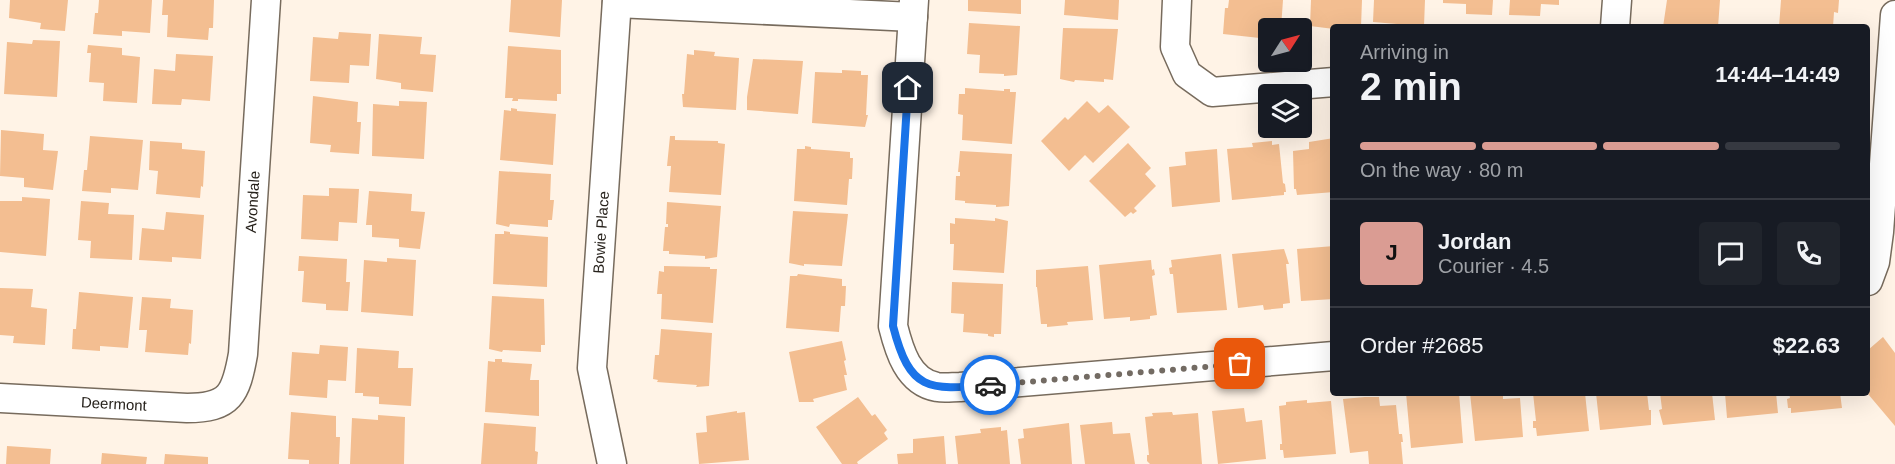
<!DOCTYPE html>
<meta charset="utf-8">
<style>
:root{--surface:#171b24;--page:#20242c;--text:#f1f3f6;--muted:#9ea1a6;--line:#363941;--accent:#da9c93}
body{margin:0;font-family:Helvetica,sans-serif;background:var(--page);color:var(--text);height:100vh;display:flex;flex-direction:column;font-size:22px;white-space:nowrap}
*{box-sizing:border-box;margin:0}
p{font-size:20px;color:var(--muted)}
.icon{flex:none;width:33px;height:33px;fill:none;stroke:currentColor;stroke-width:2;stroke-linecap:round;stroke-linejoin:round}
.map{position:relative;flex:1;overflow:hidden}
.details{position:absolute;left:1330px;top:24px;width:540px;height:372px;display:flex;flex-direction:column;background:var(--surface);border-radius:6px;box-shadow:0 6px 24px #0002}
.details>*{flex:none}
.needle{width:39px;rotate:54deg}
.buttons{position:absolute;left:1258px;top:18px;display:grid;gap:12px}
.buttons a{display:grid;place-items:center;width:54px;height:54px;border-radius:6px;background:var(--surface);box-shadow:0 6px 24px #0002;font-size:30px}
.pin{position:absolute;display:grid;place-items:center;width:51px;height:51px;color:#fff;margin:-26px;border-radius:12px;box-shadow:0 3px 9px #0006}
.courier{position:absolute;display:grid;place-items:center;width:60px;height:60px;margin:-30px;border:4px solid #1a73e8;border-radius:50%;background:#fff;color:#222;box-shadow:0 2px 8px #0007}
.head em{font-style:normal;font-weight:800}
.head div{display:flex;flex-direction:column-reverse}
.head{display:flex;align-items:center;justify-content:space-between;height:102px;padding:0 30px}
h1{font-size:39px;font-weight:800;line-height:45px}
.bar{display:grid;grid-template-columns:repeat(4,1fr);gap:9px 6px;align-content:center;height:72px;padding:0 30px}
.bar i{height:8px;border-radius:4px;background:var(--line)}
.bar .on{background:var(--accent)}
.bar p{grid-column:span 4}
.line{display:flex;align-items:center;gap:15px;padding:0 30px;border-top:2px solid var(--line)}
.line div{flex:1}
.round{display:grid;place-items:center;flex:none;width:63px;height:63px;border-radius:6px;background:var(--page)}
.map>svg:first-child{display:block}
.building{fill:#f3be91}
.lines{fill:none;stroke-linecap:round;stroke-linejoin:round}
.street-casing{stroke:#776b5d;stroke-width:31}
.street{stroke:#fff;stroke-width:28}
.done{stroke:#736b63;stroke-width:6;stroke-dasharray:0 10.8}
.route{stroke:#1a73e8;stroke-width:8}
.labels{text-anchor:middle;stroke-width:6;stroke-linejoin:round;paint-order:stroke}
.street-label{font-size:15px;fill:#27221c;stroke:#fff}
</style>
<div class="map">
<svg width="1895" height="464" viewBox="0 0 1895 464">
<rect width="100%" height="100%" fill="#fff3e6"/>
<path class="building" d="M10,0H68L65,31L40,29L41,23L9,18Z
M99,0H152L150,33L122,31V36L93,34L95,13H98Z
M163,0H214L213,28H209L208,40L167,37L168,15H162Z
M511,0H562L560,37L509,32Z
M968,0H1021V14L968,11Z
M1065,0H1119L1118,20L1064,15Z
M1229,0H1283L1281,28H1269V39L1223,34L1225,8H1228Z
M1311,0H1362L1361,27L1336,25L1334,29L1310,26Z
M1374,0H1425L1424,26L1397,27V24L1373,22Z
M1443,0H1493L1492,15L1466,14V4L1443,3Z
M1510,0H1559V5L1541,4L1540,16L1509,15Z
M1667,0H1720L1718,27H1663Z
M1781,0H1839L1838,13L1834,12L1833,27H1779Z
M969,23L1020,26L1017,75L1004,76V74L979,73L980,55L967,54Z
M1063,28L1118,29L1113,80L1104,79V82L1075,80L1074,82L1060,79Z
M339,32L371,34L369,66L350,65L349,83L310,81L313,37L338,39Z
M379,34L422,37L420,54L436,55L433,92L401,89V83L376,79Z
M33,40L60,41L57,97L4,94L7,42L32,44Z
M88,45L122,48V55L140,57L137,103L103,101L104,83L89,82L91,53H87Z
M508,46L561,50V94H557V101L518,99V101H512L513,98H505Z
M694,50L715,52L714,56L739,58L736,110L683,107L682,94H684L687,54L694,55Z
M176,54L213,56L210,101L182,99L181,105L152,104L154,69L175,71Z
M753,59L803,61L798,114L747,110V97Z
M842,70L861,71V75H868L866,115H868L865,127L812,123L815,72L842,73Z
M965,88L1004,91V89H1010V92H1016L1012,144L962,140L963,115L958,114L959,94H965Z
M313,96L358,102L357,122H361L359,154L330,152L331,145L310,143Z
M399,101L427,102L424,159L372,156L373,104L399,106Z
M1087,101L1099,113L1108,105L1130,127L1093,163L1085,155L1069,171L1041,141L1065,117L1068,120Z
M511,108L517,109V111L556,114L553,165L500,160L504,110L511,111Z
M1,130L44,134L43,150L58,151L53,190L24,187V178L0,176Z
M90,136L143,140L138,190L111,188V193L82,191L84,170H87Z
M670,136H675V140L718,141V143L725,144L721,195L669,192L671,166H667Z
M1334,138V192L1297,195L1296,189H1294L1293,151L1309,149V142Z
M150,141L182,143V149L205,151L203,187L201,186L200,198L156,194L158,171L149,170Z
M1272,141V145L1279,144L1283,183L1285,184L1286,192H1284V195L1232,200L1227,149L1253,147L1252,143Z
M1128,143L1151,168L1145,174L1156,186L1134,208L1137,211L1133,214L1131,212L1125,217L1089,181Z
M805,146L811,147V149L850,152V158H853L852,179H849L847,205L794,201L797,149H805Z
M1217,149L1220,202L1172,207L1169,167L1186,165L1185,152Z
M960,151L1012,154L1009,206L996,207V205L965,203V201L955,200L956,176H960V172H958Z
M499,171L551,174L550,200H554L552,220H548V227L510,224L509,227L496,224Z
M329,188L359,189L357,223L339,222L338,241L301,239L303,195L329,196Z
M369,191L412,194L411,211L425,212L420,249L399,247V239L372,237V225H366Z
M22,197L50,199L46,256L0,252V201H22Z
M81,201L109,203L108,214L134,215L132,260L90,258L91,241L78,240Z
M667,202L721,206L717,257L705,259V256L669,254V251H663L665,227H668V224H666Z
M793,211L848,214L842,266L804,264V266L789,263Z
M166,212L204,215L201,259L172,257V262L139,260L142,228L164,230Z
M955,218L995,221V218L1008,221L1004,273L953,270L954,244H950V223L955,224Z
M504,231L510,232V234L548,237L547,287L493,284L495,234H504Z
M1334,246V299L1301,301L1297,249Z
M1284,249L1289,264H1286L1290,303L1283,304V308L1264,310L1263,305L1238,308L1232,254Z
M1221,254L1227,310L1177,313L1173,274H1170L1169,268L1172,267L1171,260Z
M299,256L347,259L346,282H350L348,311L326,310V304L302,302L304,271H298Z
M387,258L416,260L413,316L361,312L364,260L387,262Z
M1151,260L1152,270L1154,269L1155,275L1152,276L1157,315L1150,316V319L1130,321V317L1104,319L1099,265Z
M664,266L710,267V269H717L713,323L661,319L662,294H657L659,271L664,272Z
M1088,266L1093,320L1067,322L1068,325L1047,327V324H1041L1037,287H1036V270Z
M798,274L842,279V286H846L845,306H841L839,332L786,328L790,276H797Z
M952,282L1003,284L1001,334H994V337L988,336V334L963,332L964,314L951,313Z
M0,288L33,289L31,307L47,309L45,345L13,343L14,336L0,335Z
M79,292L133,297L128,348L100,346V351L72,349L73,329H76Z
M492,296L544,299L545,345H541V352L503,350L502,352L489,349Z
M142,297L171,299L170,308L193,310L191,344L189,343L188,355L145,352L147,330H139Z
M661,329L712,333L709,386L696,387L697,385L657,382L658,380L653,379L655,355H659Z
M1883,337L1895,353V426L1868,394V350Z
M842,341L846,360L844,361L847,375H844L847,390L813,399L814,402H799L789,352Z
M320,345L348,347L346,381L328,380L327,398L289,395L292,352L319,354Z
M357,348L399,351L398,368H413L411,406L379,404V397L363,396V393H355Z
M495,359H502V362L532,364L530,380H539V416L485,412L488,361L495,362Z
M1406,393H1459L1463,443L1411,448Z
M1470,393H1503V399L1520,398L1523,437L1475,441Z
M1533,393H1585L1589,431L1537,436L1536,428H1533V421H1536Z
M1596,393H1647L1649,410H1651V425L1600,430Z
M1660,393H1712L1715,420L1663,425L1659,410L1662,409Z
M1725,393H1776L1778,413L1727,418Z
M1789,393H1840L1842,408L1791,413V408H1788L1787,399L1790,398Z
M858,397L872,416L875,414L887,430L884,433L888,439L857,462L858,464H842L816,427Z
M1365,397H1379L1380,406L1396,405L1399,434H1402L1403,442H1401L1403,464H1369L1368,451L1350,453L1343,399Z
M1307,400V403L1331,401L1336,454L1284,458L1283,450H1280V444H1282L1279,406L1286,405V402Z
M1244,408L1246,422L1262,420L1266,459L1218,464L1212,411Z
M737,411V413L745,412L749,460L699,464L696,433L707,432L706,416Z
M291,412L336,416V437H340L339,464H309V460L288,459Z
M1172,412L1173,415L1198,413L1202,464H1150L1147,461V455H1149L1145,417L1153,416L1152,413Z
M378,415L405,417L404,464H350L352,418L378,420Z
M1112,422L1113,434L1130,433L1135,464H1085L1080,425Z
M484,423L536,427L535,451L538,452L537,464H481Z
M1069,423L1072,464H1021L1018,439L1024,438L1023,429Z
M1001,427V431L1007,430L1010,464H958L955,436L981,433L980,429Z
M944,436L946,464H898L897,454L913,453V439Z
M7,446L51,449L50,464H6Z
M102,453L147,457L146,464H101Z
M165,454L208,457V464H164Z"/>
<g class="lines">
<defs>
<g id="street">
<path d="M914,0L893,326C899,350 908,382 937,387C944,388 953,387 960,387L1334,356"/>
<path d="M1177,0L1175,47L1187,74L1212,92L1334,82"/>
<path d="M617,3L913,17"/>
<path d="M1615,27L1617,0"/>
<path d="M1868,281L1875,262L1879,232L1895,15"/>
<path id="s1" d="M0,398L187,408C230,408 236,394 243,354L266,0"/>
<path id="s2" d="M612,464L592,368L617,0"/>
</g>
</defs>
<use href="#street" class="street-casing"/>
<use href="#street" class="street"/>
</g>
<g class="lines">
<path class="done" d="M990,385L1240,364"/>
<path class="route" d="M908,88L893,326C910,392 928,390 990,385"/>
</g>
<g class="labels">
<g class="street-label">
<text dy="5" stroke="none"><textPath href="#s1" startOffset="429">Avondale</textPath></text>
<text dy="5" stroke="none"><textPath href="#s2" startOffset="234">Bowie Place</textPath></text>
<text dy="5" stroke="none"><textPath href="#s1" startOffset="114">Deermont</textPath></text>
</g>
</g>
</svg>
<div class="buttons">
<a><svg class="needle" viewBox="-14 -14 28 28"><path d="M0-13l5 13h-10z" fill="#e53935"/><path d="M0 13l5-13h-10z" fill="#9ea1a6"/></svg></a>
<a><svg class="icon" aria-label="layers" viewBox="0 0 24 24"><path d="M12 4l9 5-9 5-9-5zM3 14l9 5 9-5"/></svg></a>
</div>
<div class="pin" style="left:1240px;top:364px;background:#ea580c"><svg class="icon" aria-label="bag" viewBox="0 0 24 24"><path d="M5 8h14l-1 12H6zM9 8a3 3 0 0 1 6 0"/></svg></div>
<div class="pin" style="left:908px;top:88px;background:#1f2937"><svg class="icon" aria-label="home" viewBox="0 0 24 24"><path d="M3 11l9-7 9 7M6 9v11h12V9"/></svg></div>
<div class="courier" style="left:990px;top:385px"><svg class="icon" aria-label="car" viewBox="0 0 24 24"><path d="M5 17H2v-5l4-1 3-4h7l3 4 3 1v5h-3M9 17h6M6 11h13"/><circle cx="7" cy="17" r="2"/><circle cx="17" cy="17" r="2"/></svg></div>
<section class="details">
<div class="head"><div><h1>2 min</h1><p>Arriving in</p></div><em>14:44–14:49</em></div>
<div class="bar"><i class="on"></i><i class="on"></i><i class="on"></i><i></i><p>On the way · 80 m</p></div>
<div class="line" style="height:108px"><b class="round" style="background:var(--accent);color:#111">J</b><div><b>Jordan</b><p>Courier · 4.5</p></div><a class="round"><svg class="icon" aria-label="chat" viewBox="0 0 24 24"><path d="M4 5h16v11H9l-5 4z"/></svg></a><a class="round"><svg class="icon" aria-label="phone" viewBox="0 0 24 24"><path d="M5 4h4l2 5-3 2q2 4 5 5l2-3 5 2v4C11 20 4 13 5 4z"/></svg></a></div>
<div class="line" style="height:78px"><div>Order #2685</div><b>$22.63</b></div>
</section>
</div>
